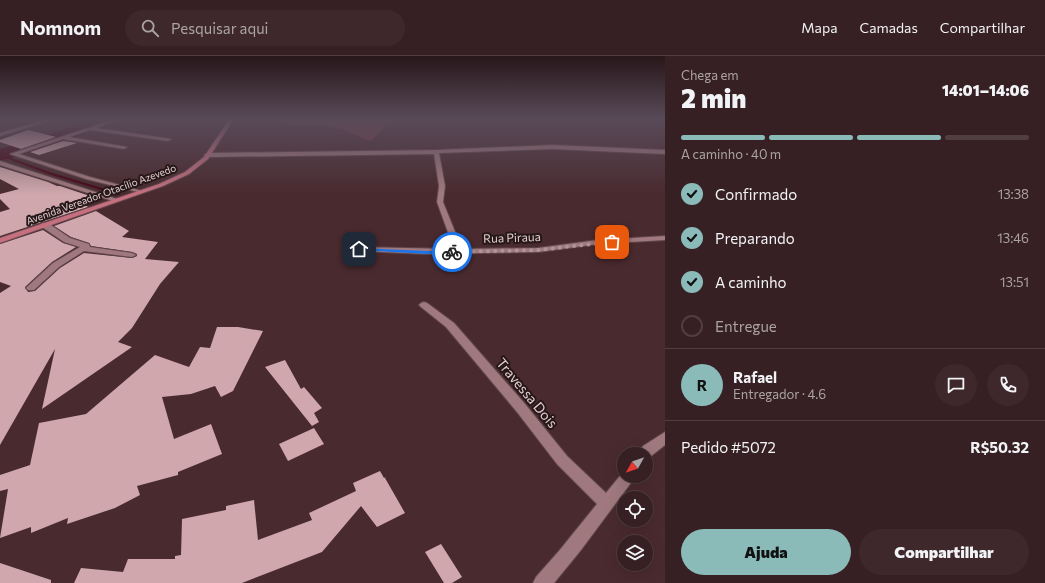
<!DOCTYPE html>
<html lang="pt">
<meta charset="utf-8">
<style>
:root{--surface:#372023;--page:#3e282b;--text:#f1f3f6;--muted:#aaa3a6;--line:#513e41;--accent:#8bbbb9}
body{margin:0;font-family:Commissioner,sans-serif;background:var(--page);color:var(--text);height:100vh;display:flex;flex-direction:column;font-size:15px;white-space:nowrap}
*{box-sizing:border-box;margin:0}
p{font-size:13px;color:var(--muted)}
.icon{flex:none;width:22px;height:22px;fill:none;stroke:currentColor;stroke-width:2;stroke-linecap:round;stroke-linejoin:round}
.map{position:relative;flex:1;overflow:hidden}
.side{display:flex;flex-direction:column;background:var(--surface);width:380px}
.side>*{flex:none}
.needle{width:26px;rotate:230deg}
.fabs{position:absolute;left:617px;top:391px;display:grid;gap:8px}
.fabs a{display:grid;place-items:center;width:36px;height:36px;border-radius:50%;background:var(--surface);box-shadow:0 4px 16px #0002,0 0 0 1px var(--line);font-size:20px}
.pin{position:absolute;display:grid;place-items:center;width:34px;height:34px;color:#fff;margin:-17px;border-radius:8px;box-shadow:0 2px 6px #0006}
.courier{position:absolute;display:grid;place-items:center;width:40px;height:40px;margin:-20px;border:3px solid #1a73e8;border-radius:50%;background:#fff;color:#222;box-shadow:0 1px 5px #0007}
.headline em{font-style:normal;font-weight:800}
.headline div{display:flex;flex-direction:column-reverse}
.headline{display:flex;align-items:center;justify-content:space-between;height:68px;padding:0 16px}
h1{font-size:26px;font-weight:800;line-height:30px}
.bar{display:grid;grid-template-columns:repeat(4,1fr);gap:6px 4px;align-content:center;height:48px;padding:0 16px}
.bar i{height:5px;border-radius:3px;background:var(--line)}
.bar .current{background:var(--accent)}
.bar p{grid-column:span 4}
.line{display:flex;align-items:center;gap:10px;padding:0 16px;border-top:1px solid var(--line)}
.line div{flex:1}
.round{display:grid;place-items:center;flex:none;width:42px;height:42px;border-radius:21px;background:var(--page)}
ol{padding:0 16px;list-style:none}
li{display:flex;align-items:center;gap:12px;height:44px}
li p{margin-inline-start:auto}
li .icon{padding:4px;border-radius:50%;background:var(--accent);color:#111;stroke-width:4}
li:last-child{color:var(--muted)}
li i{width:22px;height:22px;border:2px solid var(--line);border-radius:50%}
.cta{display:flex;gap:8px;margin-top:auto;padding:8px 16px}
.cta a{flex:1;height:46px;border-radius:24px;background:var(--accent);color:#111;font-size:16px;font-weight:800;line-height:46px;text-align:center}
.cta a+a{background:var(--page);color:var(--text)}
header{display:flex;align-items:center;gap:24px;box-sizing:border-box;height:56px;padding:0 20px;background:var(--surface);border-bottom:1px solid var(--line)}
header strong{font-size:19px}
nav{display:flex;gap:22px;margin-inline-start:auto;font-size:14px}
.search{width:280px;height:36px;background:var(--page);display:flex;align-items:center;gap:10px;box-sizing:border-box;padding:0 14px;border-radius:22px;color:var(--muted);font-size:15px}
main{display:flex;flex:1;min-height:0}
.map>svg:first-child{display:block}
.green{fill:#7a3b46}
.lines{fill:none;stroke-linecap:round;stroke-linejoin:round}
.stream{fill:#460719;fill-rule:evenodd}
.river{fill:#460719;fill-rule:evenodd}
.building{fill:#cfa7ac}
.minor-casing{stroke:#61474b;stroke-width:2}
.major-casing{stroke:#61474b;stroke-width:2}
.minor{fill:#9f797e;fill-rule:evenodd}
.major{fill:#c56f7f;fill-rule:evenodd}
.route{fill:#1a73e8}
.done{stroke:#ad9598;stroke-width:4;stroke-dasharray:0 7.2}
.labels{text-anchor:middle;stroke-width:4;stroke-linejoin:round;paint-order:stroke}
.far-street-label{font-size:10px;fill:#e3ced0;stroke:#261719}
.street-label{font-size:12px;fill:#e3ced0;stroke:#261719}
.near-street-label{font-size:14px;fill:#e3ced0;stroke:#261719}
</style>
<header>
<strong>Nomnom</strong>
<div class="search"><svg class="icon" aria-label="search" viewBox="0 0 24 24"><circle cx="10" cy="10" r="6"/><path d="M15 15l6 6"/></svg>Pesquisar aqui</div>
<nav><a>Mapa</a><a>Camadas</a><a>Compartilhar</a></nav>
</header>
<main>
<div class="map">
<svg width="665" height="527" viewBox="0 0 665 527">
<rect width="100%" height="100%" fill="#492a2f"/>
<path class="green" d="M267,64H368L385,66L383,74L370,85L342,73L316,68L293,70L277,65Z"/>
<g class="lines">
<path class="stream" d="M0,98L50,116L121,138L118,139L48,118L0,100Z"/>
<path class="river" d="M92,64H114L111,67L54,89L0,105V93L42,81Z"/>
</g>
<path class="building" d="M28,74L56,81L21,93L0,86V84Z
M63,85L77,87L39,99L30,96Z
M0,111L48,126L57,130H60L99,143L84,148L88,151L0,180V156L10,153L0,143V138L19,133L0,123Z
M96,155L129,175L122,181L158,186L145,203L179,206L160,228L132,272L118,286L132,291L42,353L55,293L0,389V237L11,230L0,226V188L43,174L63,187L76,191L52,206L25,231L28,236L35,235L60,212L84,197L132,202L137,200V198L132,196L91,190L89,187L71,181L54,170Z
M217,271H238L263,275L233,335L221,341L215,330L191,338L162,341L174,383L211,368L222,398L178,416V419L137,430L140,439L115,452L67,468L68,462L31,477V471L0,482L8,433L0,435V419L30,409L39,367L86,358L155,299L189,311L200,291L210,292Z
M285,304L301,333L304,331L322,352L314,357L319,366L312,370L265,311Z
M314,372L324,388L288,405L279,388Z
M380,415L384,422L386,421L385,422L405,457L377,471L361,450L322,496L242,527H74L81,512L123,516L128,503H175V500L181,499L182,463L226,454V450L254,444L258,484L312,464L309,457L356,435L353,427Z
M441,488L462,521L452,527H444L425,496Z
M0,507L51,524V527H0Z"/>
<g class="lines">
<defs>
<path id="minor" d="M46,64H52L0,80V77Z
M112,64H118L96,72L171,83L168,85L90,74L69,81L127,91L124,93L63,83L19,98L90,121L142,135V137L86,123L10,98Z
M374,64H391L392,65L390,66Z
M553,89L665,94V98L553,93L439,97L445,130L443,146L462,193L538,192L598,184L665,180V184L598,188L538,196L427,198L359,195H356V191L454,193L437,146L439,130L434,98L207,101L204,99L207,97L436,94Z
M0,105L117,143L118,144L113,145L0,109Z
M42,167H48L70,182L89,188L90,191L132,197L136,199L132,201L84,195L59,211L34,234H28L26,232L28,230L53,207L80,191L64,186L42,171Z
M424,246L427,247L454,267L525,348L567,400L606,437L624,415V420H636L581,494L554,527H533L536,521L559,495L597,448L557,408L517,356L446,271L421,251L419,249L421,247Z
M665,376V389L646,404V398H638L643,390Z"/>
<path id="major" d="M229,64H233L208,103L189,118L163,130L0,187V182L159,128L185,116L204,101Z"/>
</defs>
<use href="#minor" class="minor-casing"/>
<use href="#major" class="major-casing"/>
<use href="#minor" class="minor"/>
<use href="#major" class="major"/>
</g>
<linearGradient id="sky" x2="0" y2="1"><stop stop-color="#28171a"/><stop offset="0.46" stop-color="#594a58"/><stop offset="1" stop-color="#594a58" stop-opacity="0"/></linearGradient>
<rect width="665" height="138" fill="url(#sky)"/>
<path class="route" d="M357,192L427,195L452,194L455,196L452,197L427,198L359,194L356,193Z"/>
<g class="lines">
<path class="done" d="M452,196L538,194L612,186"/>
</g>
<g class="labels">
<g class="far-street-label">
<text transform="translate(101 138) rotate(-20)" y="4">Avenida Vereador Otacílio Azevedo</text>
</g>
<g class="street-label">
<text transform="translate(512 182) rotate(-2)" y="4">Rua Piraua</text>
</g>
<g class="near-street-label">
<text transform="translate(527 337) rotate(50)" y="5">Travessa Dois</text>
</g>
</g>
</svg>
<div class="fabs">
<a><svg class="needle" viewBox="-14 -14 28 28"><path d="M0-13l5 13h-10z" fill="#e53935"/><path d="M0 13l5-13h-10z" fill="#aaa3a6"/></svg></a>
<a><svg class="icon" aria-label="locate" viewBox="0 0 24 24"><circle cx="12" cy="12" r="6"/><path d="M12 2v4M12 18v4M2 12h4M18 12h4"/></svg></a>
<a><svg class="icon" aria-label="layers" viewBox="0 0 24 24"><path d="M12 4l9 5-9 5-9-5zM3 14l9 5 9-5"/></svg></a>
</div>
<div class="pin" style="left:612px;top:186px;background:#ea580c"><svg class="icon" aria-label="bag" viewBox="0 0 24 24"><path d="M5 8h14l-1 12H6zM9 8a3 3 0 0 1 6 0"/></svg></div>
<div class="pin" style="left:359px;top:193px;background:#1f2937"><svg class="icon" aria-label="home" viewBox="0 0 24 24"><path d="M3 11l9-7 9 7M6 9v11h12V9"/></svg></div>
<div class="courier" style="left:452px;top:196px"><svg class="icon" aria-label="bike" viewBox="0 0 24 24"><circle cx="6" cy="16" r="4"/><circle cx="18" cy="16" r="4"/><path d="M6 16l4-8h5l3 8M10 8l3 8H6M13 5h3"/></svg></div>
</div>
<section class="side">
<div class="headline"><div><h1>2 min</h1><p>Chega em</p></div><em>14:01–14:06</em></div>
<div class="bar"><i class="current"></i><i class="current"></i><i class="current"></i><i></i><p>A caminho · 40 m</p></div>
<ol>
<li><svg class="icon" aria-label="check" viewBox="0 0 24 24"><path d="M5 12l5 5 9-10"/></svg>Confirmado<p>13:38</p></li>
<li><svg class="icon" aria-label="check" viewBox="0 0 24 24"><path d="M5 12l5 5 9-10"/></svg>Preparando<p>13:46</p></li>
<li><svg class="icon" aria-label="check" viewBox="0 0 24 24"><path d="M5 12l5 5 9-10"/></svg>A caminho<p>13:51</p></li>
<li><i></i>Entregue</li>
</ol>
<div class="line" style="height:72px"><b class="round" style="background:var(--accent);color:#111">R</b><div><b>Rafael</b><p>Entregador · 4.6</p></div><a class="round"><svg class="icon" aria-label="chat" viewBox="0 0 24 24"><path d="M4 5h16v11H9l-5 4z"/></svg></a><a class="round"><svg class="icon" aria-label="phone" viewBox="0 0 24 24"><path d="M5 4h4l2 5-3 2q2 4 5 5l2-3 5 2v4C11 20 4 13 5 4z"/></svg></a></div>
<div class="line" style="height:52px"><div>Pedido #5072</div><b>R$50.32</b></div>
<div class="cta"><a>Ajuda</a><a>Compartilhar</a></div>
</section>
</main>
